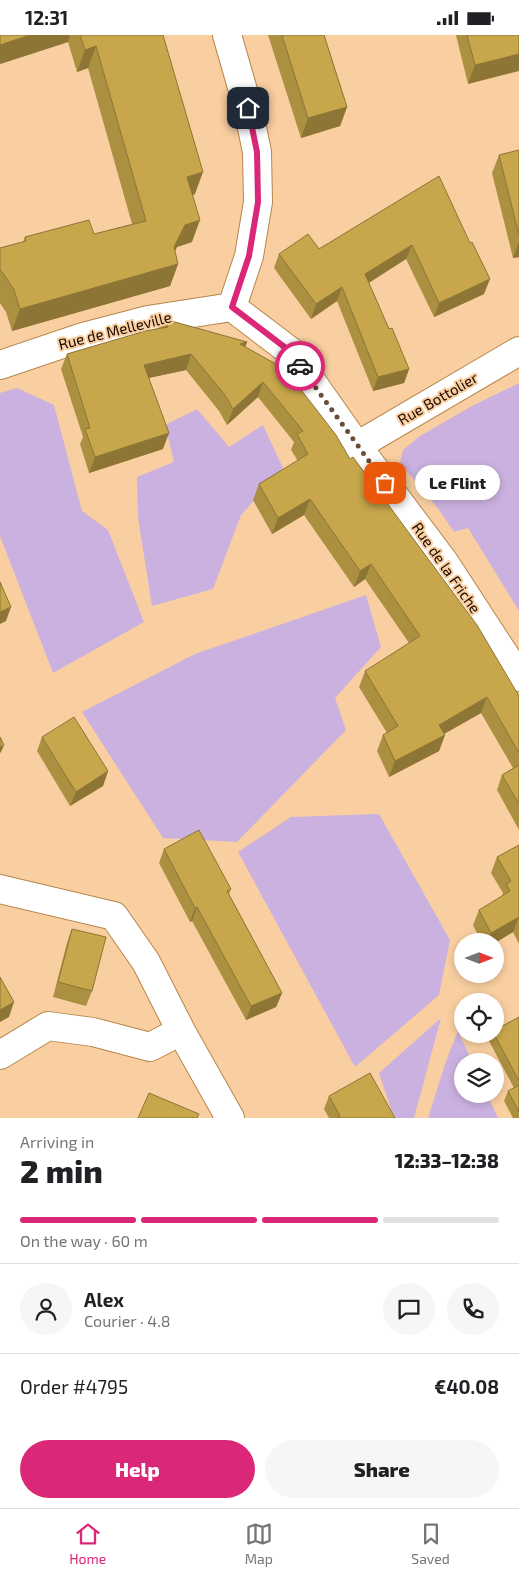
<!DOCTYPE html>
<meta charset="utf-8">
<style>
:root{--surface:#fff;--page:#f6f6f6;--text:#202124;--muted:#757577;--line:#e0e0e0;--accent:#db2777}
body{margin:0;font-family:"Exo 2",sans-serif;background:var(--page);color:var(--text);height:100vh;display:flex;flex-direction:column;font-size:19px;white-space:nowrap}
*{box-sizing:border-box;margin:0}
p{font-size:16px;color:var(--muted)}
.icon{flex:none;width:28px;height:28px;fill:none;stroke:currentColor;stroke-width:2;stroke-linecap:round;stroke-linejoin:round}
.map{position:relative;height:1083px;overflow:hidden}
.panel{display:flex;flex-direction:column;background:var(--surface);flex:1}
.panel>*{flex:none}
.needle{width:32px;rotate:90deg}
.controls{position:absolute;left:454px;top:898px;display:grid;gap:10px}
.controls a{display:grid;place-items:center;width:50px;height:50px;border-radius:50%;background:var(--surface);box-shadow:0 2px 8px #0003;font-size:25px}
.pin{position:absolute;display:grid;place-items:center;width:42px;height:42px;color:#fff;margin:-21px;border-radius:10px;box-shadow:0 2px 8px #0006}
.courier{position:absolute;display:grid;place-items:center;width:50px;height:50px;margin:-25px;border:4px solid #db2777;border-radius:50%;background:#fff;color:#222;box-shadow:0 1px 6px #0007}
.bubble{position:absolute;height:35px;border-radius:18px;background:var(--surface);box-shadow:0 2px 8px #0003;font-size:16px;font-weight:800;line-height:35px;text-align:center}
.head em{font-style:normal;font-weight:800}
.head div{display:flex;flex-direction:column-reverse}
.head{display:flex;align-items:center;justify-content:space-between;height:85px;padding:0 20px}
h1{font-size:32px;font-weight:800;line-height:38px}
.bar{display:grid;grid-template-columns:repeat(4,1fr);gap:8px 5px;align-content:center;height:60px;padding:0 20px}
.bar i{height:6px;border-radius:4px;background:var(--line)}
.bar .on{background:var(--accent)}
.bar p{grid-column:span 4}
.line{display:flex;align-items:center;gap:12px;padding:0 20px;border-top:1px solid var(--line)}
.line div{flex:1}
.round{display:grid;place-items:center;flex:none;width:52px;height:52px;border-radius:26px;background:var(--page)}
.action{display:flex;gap:10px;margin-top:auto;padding:10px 20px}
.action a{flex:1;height:58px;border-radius:30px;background:var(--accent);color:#fff;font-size:20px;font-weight:800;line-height:58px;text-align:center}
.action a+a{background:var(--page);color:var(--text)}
.status{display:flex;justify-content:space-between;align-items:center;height:35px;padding:0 25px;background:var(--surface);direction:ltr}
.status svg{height:14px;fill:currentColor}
.menu{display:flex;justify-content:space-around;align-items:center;height:70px;border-top:1px solid var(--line);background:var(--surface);font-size:14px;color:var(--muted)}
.menu a{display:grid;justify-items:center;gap:2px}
.menu .on{color:var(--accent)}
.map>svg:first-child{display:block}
.green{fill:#cbb1df}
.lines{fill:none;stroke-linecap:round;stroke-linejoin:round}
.street-casing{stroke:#b6864c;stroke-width:30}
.street{stroke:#fff;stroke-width:28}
.wall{fill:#ac9041}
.shaded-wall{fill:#8c7535}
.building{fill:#c8a74c;stroke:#8c7535}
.done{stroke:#684e38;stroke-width:5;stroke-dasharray:0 9}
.route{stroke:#db2777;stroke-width:6}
.labels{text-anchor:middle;stroke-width:4;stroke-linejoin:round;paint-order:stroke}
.street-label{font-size:15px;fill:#1a0900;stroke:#f9cfa1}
</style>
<div class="status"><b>12:31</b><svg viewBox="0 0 49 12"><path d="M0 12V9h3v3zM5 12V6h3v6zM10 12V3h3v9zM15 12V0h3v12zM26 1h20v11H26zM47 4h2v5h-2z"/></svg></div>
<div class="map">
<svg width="519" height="1083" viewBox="0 0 519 1083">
<rect width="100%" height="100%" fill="#f9cfa1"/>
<path class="green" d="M519,348V576L468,493L454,497L439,475L400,428L403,415L420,401L472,371Z
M17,353L54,370L82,476L108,495L144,587L53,638L0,501V358Z
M197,374L229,412L263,390L283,433L241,480L213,554L152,571L138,483L137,442L174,427L165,390Z
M366,560L381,612L335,663L346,695L237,807L163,803L82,677L195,619Z
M379,779L450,905L439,960L355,1032L238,817L291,782Z
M441,983L414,1083H394L379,1038Z
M458,996L472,1026H462V1059H487L498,1083H428L446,1026Z"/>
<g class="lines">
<defs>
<path id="street" d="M227,0L248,73L257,117L258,167L249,221L232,272
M232,272L291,317L357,411L444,527L519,642
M0,330L83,302L148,285L232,272
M357,411L519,316
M0,854L114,881L146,927L181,996L230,1083
M0,1020L48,991L93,997L150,1012L181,996"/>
</defs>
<use href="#street" class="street-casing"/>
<use href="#street" class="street"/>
</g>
<path class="wall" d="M0,0H163L195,159L193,160L192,207L177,212L175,216L178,229L170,251L12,296L6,277L0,268V213L23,207L25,202L94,199L132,189L88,33L77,37L68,7L0,29Z
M268,0H324L347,72L340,91L301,103Z
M456,0H519L468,49Z
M519,115V222L513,223L492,138L499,120Z
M439,141L484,259L434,282L406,224L369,248L389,294L409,334L404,348L373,356L337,266L311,284L274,233L279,219L319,214Z
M162,284L247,307L245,312L350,424L519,661V795L497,755L502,740L513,733L481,678L444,699L445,700L439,716L389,742L377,716L383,700L387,698L359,652L365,636L409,608L365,544L354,552L304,480L272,499L253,465L259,449L298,426L291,415L294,407L258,362L227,390L219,376L186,335L149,343L163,414L89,438L80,409L83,402L61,334L67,319L158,293Z
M42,702L108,736L103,751L70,771L37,716Z
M519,810V909L513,897L495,908V906H481L473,890L479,875L502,861L503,858L491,838L497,822Z
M164,814L231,854L229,859L282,958L276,972L246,985L192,886L190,887L159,828Z
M72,894L92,956L86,971L53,962L67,908Z
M519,982V1083H513L504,1066L508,1056L514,1053L489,1006L492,999H495Z
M329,1061L395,1083H329L324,1074Z"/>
<path class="shaded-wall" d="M30,0H70L68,7L0,29V10Z
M96,11L88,33L77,37L85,15Z
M519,19V36L468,49L475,30Z
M347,72L340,91L301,103L308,83Z
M203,137L195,159L179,164L187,142Z
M200,185L192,207L177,212L167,232L178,229L170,251L12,296L20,274L174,212L185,190Z
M519,207V222L513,223Z
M412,210L406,224L360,253L365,239Z
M490,244L484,259L434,282L439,268Z
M342,252L337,266L311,284L316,269Z
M247,307L241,323L240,309Z
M191,319L186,335L139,345L144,330Z
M409,334L404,348L373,356L378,342Z
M263,347L258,362L227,390L233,374Z
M169,398L163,414L89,438L95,422Z
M310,464L304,480L272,499L278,483Z
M371,529L365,544L354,552L360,536Z
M11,572L6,586L0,589V577Z
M487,662L481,678L433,705L439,690Z
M445,700L439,716L389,742L395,726Z
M4,710L1,717L0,718V712Z
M108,736L103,751L70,771L76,757Z
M197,872L192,886L190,887L195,873Z
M519,882L513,897L495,908V906H488L491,898Z
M282,958L276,972L246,985L251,971Z
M14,967L9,982L0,987V975Z"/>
<path class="building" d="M0,0H30L0,10Z
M80,0H163L203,137L187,142L200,185L185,190L174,212L178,229L20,274L14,255L3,238L0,235V213L26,206L25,202L89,185L94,199L146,186L96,11L85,15Z
M282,0H324L347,72L308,83Z
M467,0H519V19L475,30Z
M519,115V200L499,120Z
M439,141L470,208L472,207L490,244L439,268L412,210L365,239L389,294L392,293L409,334L378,342L342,252L316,269L279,219L308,199L319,214Z
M162,284H164L247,307L240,309L285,334L336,400L350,424L353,422L477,590L519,661V718L487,662L439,690L445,700L395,726L383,700L398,691L365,636L420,601L371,529L360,536L310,464L278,483L259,449L308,419L297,399L303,396L263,347L233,374L225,360L191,319L144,330L169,398L95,422L85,394L90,393L67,319L145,296L168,292Z
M0,547L11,572L0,577Z
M74,682L108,736L76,757L42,702Z
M0,702L4,710L0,712Z
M519,730V769L502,740Z
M199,795L231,854L227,856L282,958L251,971L197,872L195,873L164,814Z
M519,810V882L491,898L479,875L510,856L506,849L511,846L497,822Z
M72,894L106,902L92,956L58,947Z
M0,942L14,967L0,975Z
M519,982V1046L494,999H495V995Z
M370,1038L395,1083H337L340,1081L329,1061Z
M519,1050V1077L508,1056Z
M149,1058L199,1079L197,1083H138Z"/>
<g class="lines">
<path class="done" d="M300,331L385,448"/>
<path class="route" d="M248,73L257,117L258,167L249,221L232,272L291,317L300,331"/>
</g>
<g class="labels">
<g class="street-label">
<text transform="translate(115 296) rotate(-14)" y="5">Rue de Melleville</text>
<text transform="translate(438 364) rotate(-30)" y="5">Rue Bottolier</text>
<text transform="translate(446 533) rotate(55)" y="5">Rue de la Friche</text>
</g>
</g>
</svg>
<div class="controls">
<a><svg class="needle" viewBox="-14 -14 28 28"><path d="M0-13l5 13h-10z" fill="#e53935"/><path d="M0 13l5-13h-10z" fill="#757577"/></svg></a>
<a><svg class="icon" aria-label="locate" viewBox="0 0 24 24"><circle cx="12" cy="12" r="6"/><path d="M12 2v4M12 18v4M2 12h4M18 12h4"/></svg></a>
<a><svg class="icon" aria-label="layers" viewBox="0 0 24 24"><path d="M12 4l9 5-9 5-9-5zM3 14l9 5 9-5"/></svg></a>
</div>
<div class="pin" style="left:385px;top:448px;background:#ea580c"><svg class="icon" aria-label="bag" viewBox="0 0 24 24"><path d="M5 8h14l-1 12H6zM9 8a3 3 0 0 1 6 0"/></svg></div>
<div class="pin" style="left:248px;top:73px;background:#1f2937"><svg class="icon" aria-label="home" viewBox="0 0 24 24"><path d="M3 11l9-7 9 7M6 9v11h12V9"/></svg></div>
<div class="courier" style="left:300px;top:331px"><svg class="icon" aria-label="car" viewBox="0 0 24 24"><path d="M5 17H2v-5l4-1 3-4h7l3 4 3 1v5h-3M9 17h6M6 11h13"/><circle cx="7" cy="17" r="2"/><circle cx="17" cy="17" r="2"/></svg></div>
<div class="bubble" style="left:415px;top:430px;width:85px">Le Flint</div>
</div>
<section class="panel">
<div class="head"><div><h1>2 min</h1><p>Arriving in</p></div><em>12:33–12:38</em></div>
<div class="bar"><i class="on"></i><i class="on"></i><i class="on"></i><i></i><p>On the way · 60 m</p></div>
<div class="line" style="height:90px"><a class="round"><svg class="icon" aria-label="person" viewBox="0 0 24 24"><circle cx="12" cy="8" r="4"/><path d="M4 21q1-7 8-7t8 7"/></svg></a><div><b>Alex</b><p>Courier · 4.8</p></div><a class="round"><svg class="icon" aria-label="chat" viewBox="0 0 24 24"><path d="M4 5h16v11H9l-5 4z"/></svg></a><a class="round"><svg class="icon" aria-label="phone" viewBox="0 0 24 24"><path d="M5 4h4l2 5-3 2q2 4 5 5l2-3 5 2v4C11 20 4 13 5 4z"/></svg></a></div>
<div class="line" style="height:65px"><div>Order #4795</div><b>€40.08</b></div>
<div class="action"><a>Help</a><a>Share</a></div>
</section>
<nav class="menu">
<a class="on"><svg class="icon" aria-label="home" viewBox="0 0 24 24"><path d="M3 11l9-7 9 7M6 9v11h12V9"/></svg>Home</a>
<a><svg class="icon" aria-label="map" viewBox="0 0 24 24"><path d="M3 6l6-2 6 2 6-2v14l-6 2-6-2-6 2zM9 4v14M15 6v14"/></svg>Map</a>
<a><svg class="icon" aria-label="saved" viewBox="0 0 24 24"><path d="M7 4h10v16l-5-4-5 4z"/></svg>Saved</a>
</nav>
